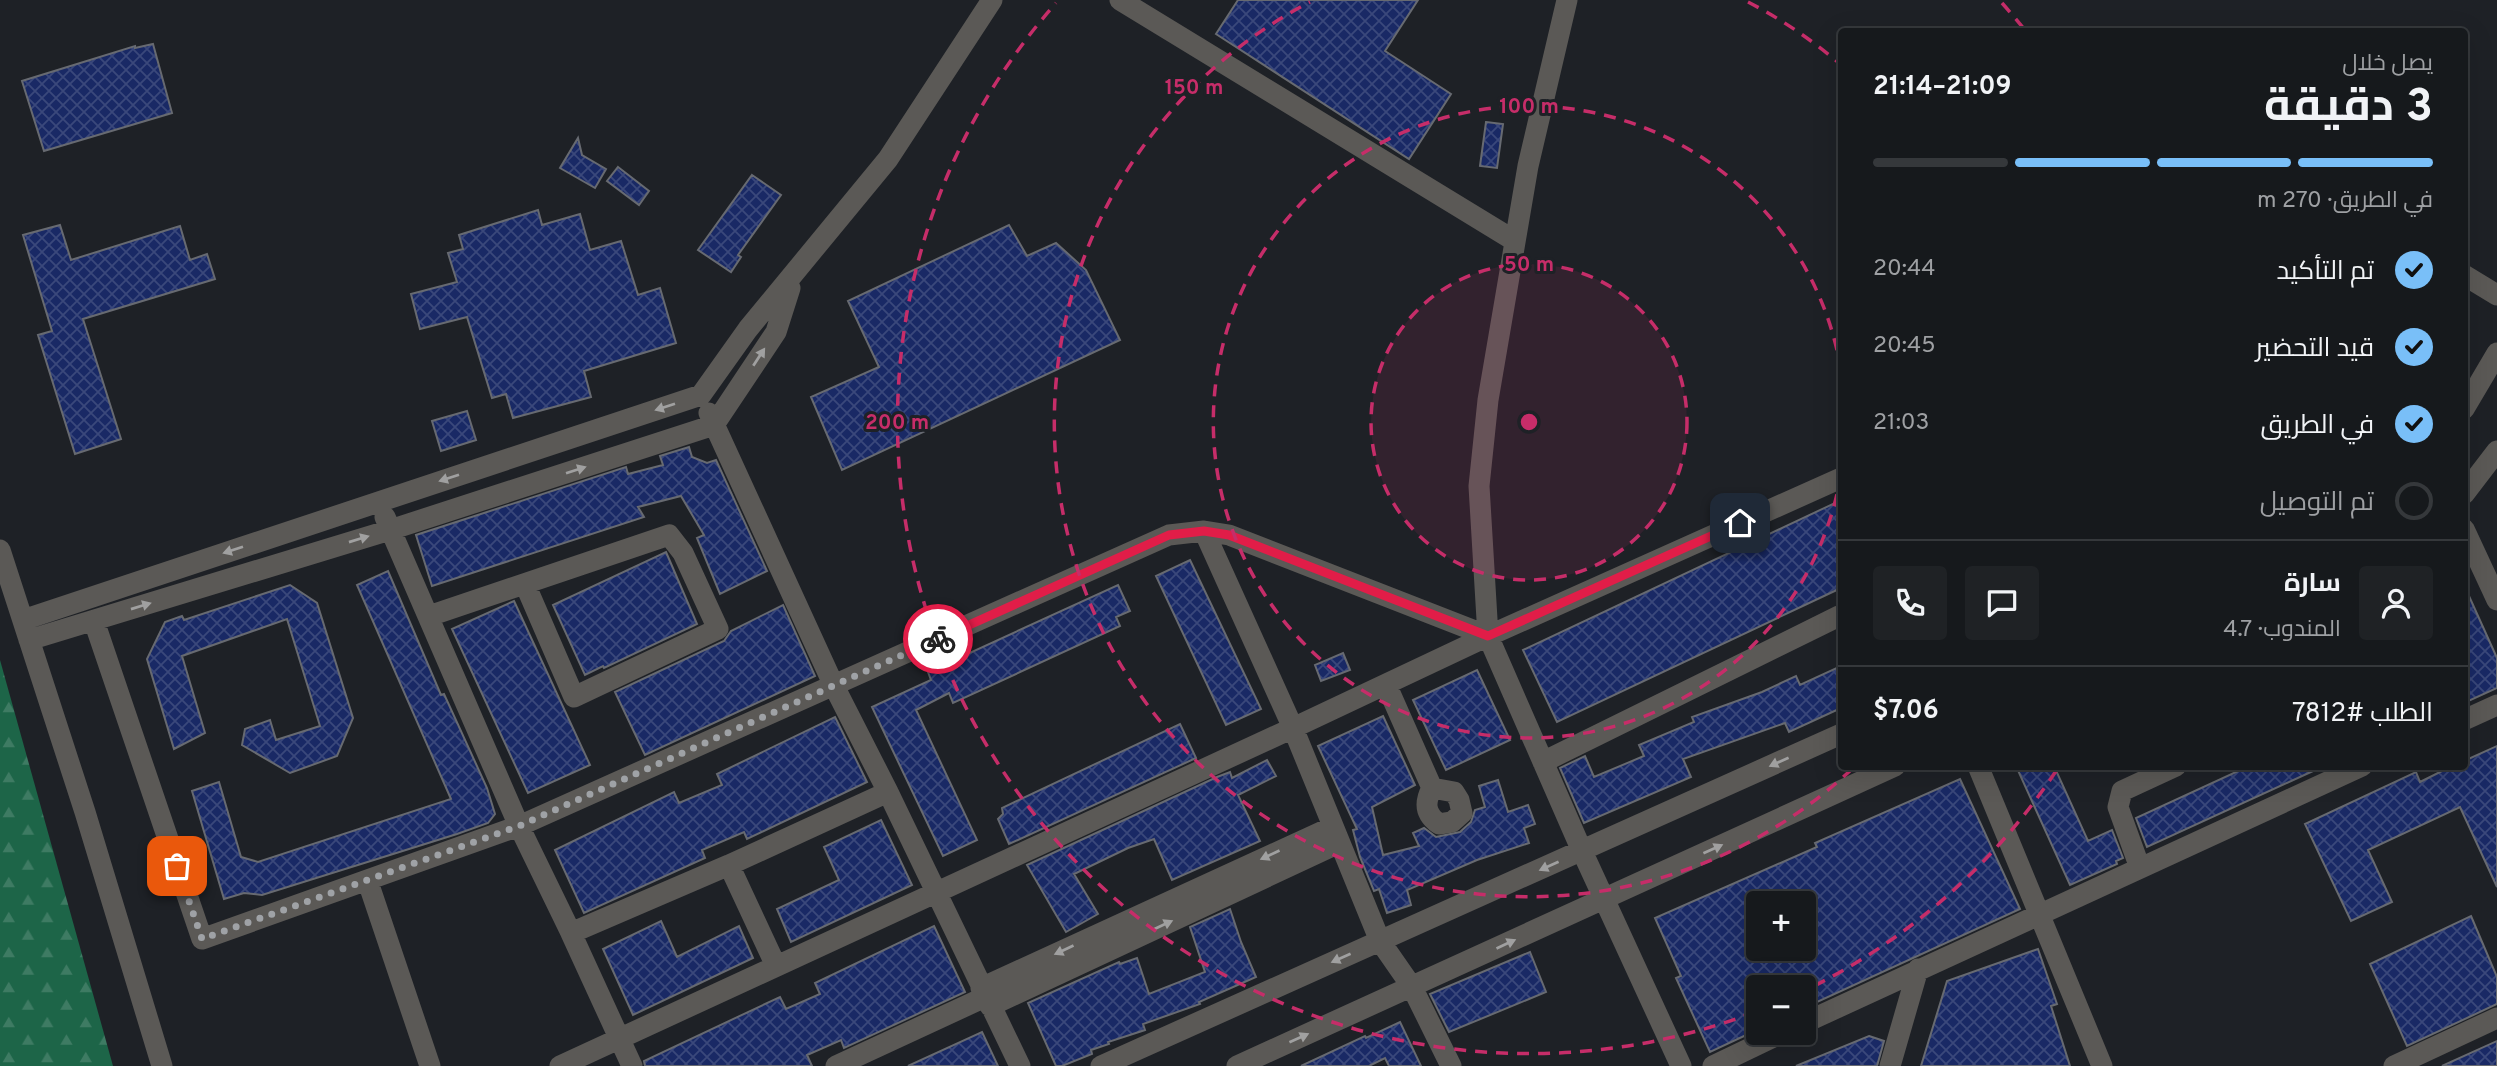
<!DOCTYPE html>
<html lang="ar">
<meta charset="utf-8">
<style>
:root{--surface:#16191c;--page:#1f2225;--text:#f1f3f6;--muted:#9ea0a3;--line:#35383b;--accent:#79bff8}
body{margin:0;font-family:Overpass,Cairo,sans-serif;background:var(--page);color:var(--text);direction:rtl;height:100vh;display:flex;flex-direction:column;font-size:26px;white-space:nowrap}
*{box-sizing:border-box;margin:0}
p{font-size:23px;color:var(--muted)}
.icon{flex:none;width:38px;height:38px;fill:none;stroke:currentColor;stroke-width:2;stroke-linecap:round;stroke-linejoin:round}
.map{position:relative;flex:1;overflow:hidden;direction:ltr}
.details{position:absolute;left:1838px;top:28px;width:630px;height:742px;display:flex;flex-direction:column;background:var(--surface);border-radius:7px;box-shadow:0 7px 28px #0002,0 0 0 2px var(--line);direction:rtl}
.details>*{flex:none}
.fabs{position:absolute;left:1746px;top:891px;display:grid;gap:14px}
.fabs a{display:grid;place-items:center;width:70px;height:70px;border-radius:7px;background:var(--surface);box-shadow:0 7px 28px #0002,0 0 0 2px var(--line);font-size:35px}
.pin{position:absolute;display:grid;place-items:center;width:60px;height:60px;color:#fff;margin:-30px;border-radius:14px;box-shadow:0 4px 10px #0006}
.courier{position:absolute;display:grid;place-items:center;width:70px;height:70px;margin:-35px;border:5px solid #e11d48;border-radius:50%;background:#fff;color:#222;box-shadow:0 2px 9px #0007}
.headline em{font-style:normal;font-weight:700}
.headline div{display:flex;flex-direction:column-reverse}
.headline{display:flex;align-items:center;justify-content:space-between;height:119px;padding:0 35px}
h1{font-size:46px;font-weight:700;line-height:52px}
.bar{display:grid;grid-template-columns:repeat(4,1fr);gap:10px 7px;align-content:center;height:84px;padding:0 35px}
.bar i{height:9px;border-radius:5px;background:var(--line)}
.bar .current{background:var(--accent)}
.bar p{grid-column:span 4}
.line{display:flex;align-items:center;gap:18px;padding:0 35px;border-top:2px solid var(--line)}
.line div{flex:1}
.round{display:grid;place-items:center;flex:none;width:74px;height:74px;border-radius:7px;background:var(--page)}
ol{padding:0 35px;list-style:none}
li{display:flex;align-items:center;gap:21px;height:77px}
li p{margin-inline-start:auto}
li .icon{padding:7px;border-radius:50%;background:var(--accent);color:#111;stroke-width:4}
li:last-child{color:var(--muted)}
li i{width:38px;height:38px;border:4px solid var(--line);border-radius:50%}
.map>svg:first-child{display:block}
.forest{fill:url(#forest-firs)}
.building{fill:url(#building-cross-hatch);stroke:#676a71;stroke-width:2;fill-rule:evenodd}
.lines{fill:none;stroke-linecap:round;stroke-linejoin:round}
.minor{stroke:#5b5956;stroke-width:21}
.oneway{fill:#a0a0a0}
.done{stroke:#9fa2a6;stroke-width:7;stroke-dasharray:0 12.6}
.route{stroke:#e11d48;stroke-width:9}
.ring{fill:none;stroke:#c62d69;stroke-width:3.5;stroke-dasharray:12 9}
.centre{fill:#c62d69;stroke:#1e2126;stroke-width:3.5}
.ring-label{font-size:21px;text-anchor:middle;font-weight:bold;fill:#c62d69;stroke:#1e2126;stroke-width:6;stroke-linejoin:round;paint-order:stroke}
</style>
<div class="map">
<svg width="2497" height="1066" viewBox="0 0 2497 1066">
<defs>
<pattern id="forest-firs" width="22" height="20" patternUnits="userSpaceOnUse" patternTransform="scale(1.75)"><rect width="22" height="20" fill="#1d6548"/><path d="M5 1l3.5 6h-7zM16 11l3.5 6h-7z" fill="#3e7b63"/></pattern>
<pattern id="building-cross-hatch" width="8" height="8" patternUnits="userSpaceOnUse" patternTransform="scale(1.75)"><rect width="8" height="8" fill="#192965"/><path d="M0 0l8 8M0 8l8-8" fill="none" stroke="#3a487b"/></pattern>
</defs>
<rect width="100%" height="100%" fill="#1e2126"/>
<path class="forest" d="M0,660L113,1066H0Z"/>
<path class="building" d="M1238,0H1418L1385,51L1451,94L1409,159L1216,34Z
M153,44L172,113L44,151L22,81L135,46V48Z
M1486,122L1503,124L1497,168L1480,166Z
M578,138L582,155L606,169L595,188L560,168Z
M618,167L649,191L639,205L607,181Z
M752,175L781,195L738,255L741,257L731,272L698,250Z
M538,210L542,225L580,214L590,250L621,241L638,295L660,288L676,343L584,371L591,397L513,418L506,394L492,398L467,317L420,329L411,294L457,282L448,253L463,249L459,235Z
M60,225L71,260L180,226L190,260L207,254L215,279L83,319L121,439L75,454L38,335L52,331L23,235Z
M1009,225L1027,256L1056,243L1086,270L1120,340L842,470L811,397L879,367L848,301Z
M467,411L476,440L441,451L432,421Z
M689,447L692,457L707,463L716,460L767,571L720,594L697,538L704,535L681,496L638,507L644,517L432,586L416,535L626,467L628,474L663,465L660,456Z
M1835,503L1841,515V588L1557,722L1523,650Z
M666,552L697,624L604,668L603,666L585,675L553,605Z
M1190,560L1261,709L1226,725L1156,576Z
M388,571L441,695L444,694L487,788L495,814L488,823L457,834L262,895L244,893L224,899L192,791L219,782L241,857L258,862L451,799L357,585Z
M290,585L317,603L353,718L337,756L290,773L242,745L245,729L270,720L276,740L320,726L287,619L182,656L205,733L174,749L147,659L165,622L182,616L184,620Z
M1118,585L1130,611L1116,617L1120,626L953,703L949,693L916,710L977,840L943,856L872,707L931,680L928,672Z
M2464,585L2497,658V688L2464,703Z
M514,601L590,765L528,793L452,629Z
M783,605L815,676L645,755L615,692L724,641L731,631Z
M1343,653L1350,670L1321,681L1315,665Z
M1841,666V708L1789,732L1785,723L1683,759L1691,777L1584,823L1560,768L1585,756L1594,777L1644,756L1639,745L1694,722L1692,717L1762,692L1796,676L1800,685Z
M1477,670L1510,740L1446,770L1413,700Z
M1383,716L1415,785L1372,807L1383,855L1419,846L1413,833L1424,828L1436,837L1460,832L1471,822L1475,810L1485,807L1479,786L1498,780L1508,812L1528,805L1535,824L1524,828L1529,843L1477,860L1407,890L1411,905L1387,913L1379,889L1374,891L1360,857L1353,830L1357,829L1318,746Z
M835,717L867,782L747,839L744,832L702,850L705,858L584,913L555,850L674,792L679,803L722,785L717,774Z
M1180,724L1196,758L1009,844L998,819L1003,814L1002,808Z
M2497,746V887L2460,807L2368,850L2392,902L2351,921L2305,824L2416,772L2420,782L2452,766H2464V761Z
M1267,760L1276,776L1238,795L1260,841L1172,880L1154,839L1128,848L1074,874L1098,914L1066,932L1027,865L1217,777L1230,772L1232,778Z
M2016,766H2054L2088,841L2112,830L2123,858L2116,861L2117,864L2070,885Z
M2249,766H2324L2147,847L2136,818Z
M1960,779L2020,909L1804,1008V987H1759V1029L1710,1052L1676,978L1681,976L1655,918L1817,847L1815,843ZM1804,893V948H1759V903H1782Z
M881,820L912,885L791,942L777,909L839,880L824,847Z
M1230,909L1241,942L1256,977L1199,1002L1200,1004L1143,1024L1145,1030L1108,1042L1109,1044L1091,1050L1092,1054L1062,1066H1056L1028,1003L1119,962L1120,964L1137,958L1149,994L1205,972L1190,927Z
M2471,916L2497,977V1004L2407,1046L2370,964Z
M661,921L677,957L739,926L753,958L633,1015L603,949Z
M934,926L965,992L844,1048L841,1040L807,1055L812,1066H645L644,1061L780,997L786,1009L820,994L815,983Z
M2038,949L2057,1004L2051,1006L2070,1066H1921L1947,981Z
M1530,952L1546,992L1449,1032L1430,994Z
M1400,1022L1421,1066H1389L1385,1058L1369,1066H1301L1365,1036L1366,1038Z
M982,1032L998,1066H908Z
M1869,1036L1884,1041L1877,1066H1796Z
M2497,1041V1066H2442Z"/>
<g class="lines">
<path class="minor" d="M1120,0L1515,241
M1567,0L1528,166L1488,400L1479,486L1488,636L1582,851L1681,1066
M2464,275L2497,295
M2464,409L2497,353
M709,413L834,686L888,792L1020,1066
M2464,494L2497,451
M385,517L519,826L571,933L632,1066
M2464,529L2497,600
M1204,531L1293,728L1380,941L1412,987L1451,1066
M0,550L85,812L162,1066
M429,616L669,535L683,553L718,629L574,697L525,584
M23,620L701,395L748,329L888,159L992,0
M94,621L202,939L519,826L1169,535L1204,531L1229,535L1488,636
M29,640L390,530L714,425L776,332L790,288
M1386,684L1432,788
M2464,720L2497,705
M1543,762L1839,616
M1978,766L2102,1066
M1432,788L1454,792L1459,800L1462,813L1452,822L1439,824C1425,814 1424,803 1432,788Z
M729,865L776,966
M2140,868L2118,807L2122,791L2176,766
M368,882L430,1066
M571,933L729,865L888,792
M981,988L1332,827
M990,1006L1339,843
M1804,1023L2362,766
M560,1066L1293,728L1488,636L1841,478
M836,1066L985,997
M1101,1066L1841,734
M1237,1066L1895,766
M1713,1066L1784,1032
M1890,1066L1918,969
M2394,1066L2497,1018"/>
</g>
<defs><path id="oneway-solid" d="M-6-.8H1V-3.2L6.5 0L1 3.2V.8H-6Z" transform="scale(1.75)"/></defs>
<g class="oneway">
<use href="#oneway-solid" transform="translate(759 357) rotate(-57)"/>
<use href="#oneway-solid" transform="translate(665 407) rotate(162)"/>
<use href="#oneway-solid" transform="translate(576 470) rotate(-18)"/>
<use href="#oneway-solid" transform="translate(449 478) rotate(162)"/>
<use href="#oneway-solid" transform="translate(359 539) rotate(-17)"/>
<use href="#oneway-solid" transform="translate(233 550) rotate(162)"/>
<use href="#oneway-solid" transform="translate(141 606) rotate(-17)"/>
<use href="#oneway-solid" transform="translate(1779 762) rotate(156)"/>
<use href="#oneway-solid" transform="translate(1713 849) rotate(-24)"/>
<use href="#oneway-solid" transform="translate(1270 855) rotate(155)"/>
<use href="#oneway-solid" transform="translate(1549 866) rotate(156)"/>
<use href="#oneway-solid" transform="translate(1163 925) rotate(-25)"/>
<use href="#oneway-solid" transform="translate(1506 944) rotate(-25)"/>
<use href="#oneway-solid" transform="translate(1064 950) rotate(155)"/>
<use href="#oneway-solid" transform="translate(1341 958) rotate(156)"/>
<use href="#oneway-solid" transform="translate(1299 1038) rotate(-24)"/>
</g>
<g class="lines">
<path class="done" d="M177,866L202,939L519,826L938,639"/>
<path class="route" d="M938,639L1169,535L1204,531L1229,535L1488,636L1740,523"/>
</g>
<circle cx="1529" cy="422" r="158" fill="#c62d69" fill-opacity=".12"/>
<g class="ring">
<circle cx="1529" cy="422" r="158"/>
<path d="M1841 474A316 316 0 1 1 1841 370"/>
<path d="M1852 769A474 474 0 1 1 1310 2M1748 2A474 474 0 0 1 1840 64"/>
<path d="M2056 771A632 632 0 0 1 1806 990M1755 1012A632 632 0 0 1 1056 3M2002 3A632 632 0 0 1 2024 29"/>
</g>
<circle cx="1529" cy="422" r="10" class="centre"/>
<g class="ring-label">
<text x="1194" y="94">150 m</text>
<text x="1529" y="113">100 m</text>
<text x="1529" y="271">50 m</text>
<text x="897" y="429">200 m</text>
</g>
</svg>
<div class="fabs">
<a>+</a>
<a>−</a>
</div>
<div class="pin" style="left:177px;top:866px;background:#ea580c"><svg class="icon" aria-label="bag" viewBox="0 0 24 24"><path d="M5 8h14l-1 12H6zM9 8a3 3 0 0 1 6 0"/></svg></div>
<div class="pin" style="left:1740px;top:523px;background:#1f2937"><svg class="icon" aria-label="home" viewBox="0 0 24 24"><path d="M3 11l9-7 9 7M6 9v11h12V9"/></svg></div>
<div class="courier" style="left:938px;top:639px"><svg class="icon" aria-label="bike" viewBox="0 0 24 24"><circle cx="6" cy="16" r="4"/><circle cx="18" cy="16" r="4"/><path d="M6 16l4-8h5l3 8M10 8l3 8H6M13 5h3"/></svg></div>
<section class="details">
<div class="headline"><div><h1>3 دقيقة</h1><p>يصل خلال</p></div><em>21:09–21:14</em></div>
<div class="bar"><i class="current"></i><i class="current"></i><i class="current"></i><i></i><p>في الطريق · 270 m</p></div>
<ol>
<li><svg class="icon" aria-label="check" viewBox="0 0 24 24"><path d="M5 12l5 5 9-10"/></svg>تم التأكيد<p>20:44</p></li>
<li><svg class="icon" aria-label="check" viewBox="0 0 24 24"><path d="M5 12l5 5 9-10"/></svg>قيد التحضير<p>20:45</p></li>
<li><svg class="icon" aria-label="check" viewBox="0 0 24 24"><path d="M5 12l5 5 9-10"/></svg>في الطريق<p>21:03</p></li>
<li><i></i>تم التوصيل</li>
</ol>
<div class="line" style="height:126px"><a class="round"><svg class="icon" aria-label="person" viewBox="0 0 24 24"><circle cx="12" cy="8" r="4"/><path d="M4 21q1-7 8-7t8 7"/></svg></a><div><b>سارة</b><p>المندوب · 4.7</p></div><a class="round"><svg class="icon" aria-label="chat" viewBox="0 0 24 24"><path d="M4 5h16v11H9l-5 4z"/></svg></a><a class="round"><svg class="icon" aria-label="phone" viewBox="0 0 24 24"><path d="M5 4h4l2 5-3 2q2 4 5 5l2-3 5 2v4C11 20 4 13 5 4z"/></svg></a></div>
<div class="line" style="height:91px"><div>الطلب #7812</div><b>$7.06</b></div>
</section>
</div>
